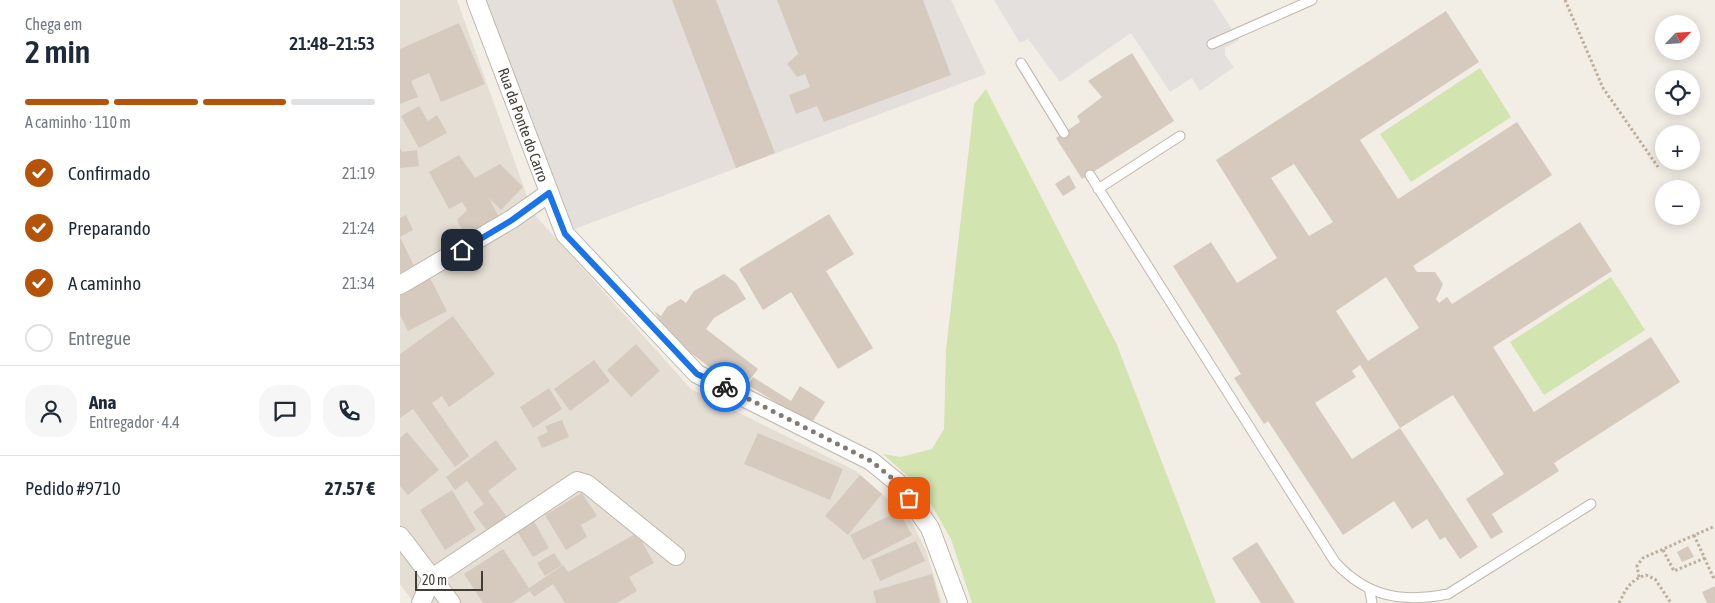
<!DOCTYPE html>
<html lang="pt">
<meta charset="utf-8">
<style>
:root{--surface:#fff;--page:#f6f6f7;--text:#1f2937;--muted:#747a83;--line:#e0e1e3;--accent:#b45309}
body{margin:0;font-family:"Asap Condensed",sans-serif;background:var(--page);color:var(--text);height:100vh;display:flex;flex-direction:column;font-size:19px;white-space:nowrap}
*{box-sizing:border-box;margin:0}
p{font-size:16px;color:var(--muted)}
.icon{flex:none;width:28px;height:28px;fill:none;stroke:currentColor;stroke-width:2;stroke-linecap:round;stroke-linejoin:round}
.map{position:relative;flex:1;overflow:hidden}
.details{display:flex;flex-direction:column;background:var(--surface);width:400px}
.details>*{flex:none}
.needle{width:32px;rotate:65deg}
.controls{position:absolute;left:1255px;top:15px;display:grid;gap:10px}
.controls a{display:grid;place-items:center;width:45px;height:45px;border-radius:50%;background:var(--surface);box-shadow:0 2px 12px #0003;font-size:25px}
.scale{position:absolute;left:15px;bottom:12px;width:68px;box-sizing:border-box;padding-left:5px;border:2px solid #443d35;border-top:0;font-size:14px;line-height:18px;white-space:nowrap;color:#443d35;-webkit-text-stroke:4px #fff;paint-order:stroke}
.pin{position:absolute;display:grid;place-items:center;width:42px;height:42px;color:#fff;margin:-21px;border-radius:10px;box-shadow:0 2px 8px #0006}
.courier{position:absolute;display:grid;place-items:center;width:50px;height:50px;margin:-25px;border:4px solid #1a73e8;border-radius:50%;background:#fff;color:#222;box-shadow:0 1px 6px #0007}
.headline em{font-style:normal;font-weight:600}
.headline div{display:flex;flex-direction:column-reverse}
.headline{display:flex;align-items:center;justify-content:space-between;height:85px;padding:0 25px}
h1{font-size:32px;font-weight:600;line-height:38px}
.bar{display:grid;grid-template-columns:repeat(4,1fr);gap:8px 5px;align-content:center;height:60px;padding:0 25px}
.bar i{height:6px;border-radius:4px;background:var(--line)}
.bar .on{background:var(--accent)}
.bar p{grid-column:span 4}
.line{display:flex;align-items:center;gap:12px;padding:0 25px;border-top:1px solid var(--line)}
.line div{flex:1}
.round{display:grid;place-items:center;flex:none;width:52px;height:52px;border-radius:20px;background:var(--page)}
ol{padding:0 25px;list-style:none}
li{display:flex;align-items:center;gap:15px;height:55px}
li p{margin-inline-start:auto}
li .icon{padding:5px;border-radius:50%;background:var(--accent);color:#fff;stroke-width:4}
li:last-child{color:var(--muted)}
li i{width:28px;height:28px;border:2px solid var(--line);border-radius:50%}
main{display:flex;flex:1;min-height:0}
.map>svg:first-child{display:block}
.residential{fill:#e5ded4}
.industrial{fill:#e4dfda}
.green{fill:#d2e4b0}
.parking{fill:#e3e0dd}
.building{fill:#d6cabe;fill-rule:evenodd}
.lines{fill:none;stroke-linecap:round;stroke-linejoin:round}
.service-casing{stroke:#c0b6ab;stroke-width:11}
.minor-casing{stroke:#c0b6ab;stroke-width:20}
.path{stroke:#beae9a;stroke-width:3;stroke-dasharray:2.5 2.5;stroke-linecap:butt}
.service{stroke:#fff;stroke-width:9}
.minor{stroke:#fff;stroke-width:18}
.done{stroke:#817b73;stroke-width:5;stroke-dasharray:0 9}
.route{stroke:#1a73e8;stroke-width:6}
.labels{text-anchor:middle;stroke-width:4;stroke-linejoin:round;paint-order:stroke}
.street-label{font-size:15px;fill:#443d35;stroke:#fff}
</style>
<main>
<section class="details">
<div class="headline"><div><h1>2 min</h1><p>Chega em</p></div><em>21:48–21:53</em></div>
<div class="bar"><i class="on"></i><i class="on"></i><i class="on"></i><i></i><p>A caminho · 110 m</p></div>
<ol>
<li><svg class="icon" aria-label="check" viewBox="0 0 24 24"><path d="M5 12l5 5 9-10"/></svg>Confirmado<p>21:19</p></li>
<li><svg class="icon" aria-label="check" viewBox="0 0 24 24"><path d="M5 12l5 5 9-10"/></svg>Preparando<p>21:24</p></li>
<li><svg class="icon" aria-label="check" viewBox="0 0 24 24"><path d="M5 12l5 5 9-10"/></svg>A caminho<p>21:34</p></li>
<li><i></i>Entregue</li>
</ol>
<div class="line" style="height:90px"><a class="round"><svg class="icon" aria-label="person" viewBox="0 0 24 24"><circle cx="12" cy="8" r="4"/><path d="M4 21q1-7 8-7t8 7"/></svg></a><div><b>Ana</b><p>Entregador · 4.4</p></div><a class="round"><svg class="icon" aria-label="chat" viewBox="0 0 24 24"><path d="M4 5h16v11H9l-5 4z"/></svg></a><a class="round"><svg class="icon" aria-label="phone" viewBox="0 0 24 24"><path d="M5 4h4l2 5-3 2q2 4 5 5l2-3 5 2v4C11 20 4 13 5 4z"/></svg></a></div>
<div class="line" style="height:65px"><div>Pedido #9710</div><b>27.57 €</b></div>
</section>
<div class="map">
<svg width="1315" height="603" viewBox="0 0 1315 603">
<rect width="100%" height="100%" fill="#f2ede5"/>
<path class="residential" d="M0,0H57L133,213L291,389L456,471L510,519L526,551L542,603H14L0,584Z"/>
<path class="industrial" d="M86,0H551L586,74L172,230Z"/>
<path class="green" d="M1080,68L1111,117L1011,182L980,134Z
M586,89L717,345L816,603H572L551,539L523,490L483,454L501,457L532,449L544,429L546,350L574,104Z
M1211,277L1245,330L1144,395L1110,342Z"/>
<path class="parking" d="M594,0H813L839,40L825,48V55L834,67L800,91L792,78L770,92L731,33L660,82L628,39L620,43Z"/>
<path class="building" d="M272,0H316L375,153L336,168Z
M377,0H523L551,75L424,122L417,106L396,114L389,95L410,87L405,74L397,77L387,64L398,54Z
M1046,11L1079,62L960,140L998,199L1117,122L1152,175L1013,266L1017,272H1035L1043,284L1036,299L1039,303L1047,297L1052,304L1180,222L1212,271L1093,347L1134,412L1251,337L1280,382L1154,463L1159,471L1092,514L1103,532L1091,539L1066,499L1104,474L1053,395L1000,428L960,365L952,371L956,377L915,403L952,459L1000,428L1078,547L1060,559L1045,537L1040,540L1027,519L1012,529L994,501L943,535L868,421L864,424L834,378L841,374L773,266L811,242L837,283L877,258L816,160ZM894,164L933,222L909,236L871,178ZM986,277L1019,328L968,361L936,311Z
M59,23L85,84L41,102L29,73L11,81L18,97L0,104V49Z
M732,53L774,121L682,179L656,138L680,122L677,116L702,97L688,81Z
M19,106L28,121L37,115L47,133L19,148L1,116Z
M0,148L2,152L17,150L19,166L0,168Z
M59,155L75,178L100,164L123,187L101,210L89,198L102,223L68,241L57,220L67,210L62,202L49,209L29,172Z
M669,175L676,188L663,196L655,184Z
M429,214L454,254L426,271L473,348L438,369L391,292L363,310L339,269Z
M6,215L13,230L0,237L17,272L0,280V218Z
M324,274L336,283L346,299L314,318L306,329L358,369L341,391L271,338L254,311L261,316L267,307L281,299L286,303L294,291Z
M29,276L47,311L8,331L0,315V291Z
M53,316L95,374L49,407L42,396L32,403L69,456L55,467L13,409L0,418V354Z
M236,344L260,371L231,397L207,370Z
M194,360L210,381L170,411L154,389Z
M353,377L391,401L400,386L425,402L411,424L348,385Z
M149,388L162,409L133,428L120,407Z
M162,420L169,437L142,448L137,437L148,432L145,426Z
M7,432L39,470L8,495L0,486V438Z
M358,433L443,469L430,500L344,464Z
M96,440L117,469L88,491L107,517L87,531L73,512L84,504L67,481L55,490L46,477Z
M460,475L482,494L448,535L425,516Z
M52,490L76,530L45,550L20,510Z
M182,493L197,516L181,525L187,537L166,550L145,515Z
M499,511L512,535L463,560L450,535Z
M132,518L149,548L133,557L115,528Z
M237,533L254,563L229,577L237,591L217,603H165L153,584L134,597L130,591L112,603H83L64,574L103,549L129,588L163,565L168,572Z
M516,541L525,561L480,581L471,560Z
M857,542L895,603H861L832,558Z
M1288,546L1294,557L1282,562L1277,552Z
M154,553L162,565L145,576L137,563Z
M532,574L540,603H476L473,591Z
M1315,586V603H1307L1302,592Z"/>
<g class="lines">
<defs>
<path id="service" d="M812,44L912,0
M621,63L664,133
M690,175L935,562C967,597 1002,603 1048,594L1191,504
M698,189L780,136
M970,592L972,603"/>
<path id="minor" d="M76,0L165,234L297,374L471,461L498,483L530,528L558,603
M0,285L112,219L149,193
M0,536L51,603
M21,603L32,578L177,481L187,484L276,556"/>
</defs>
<use href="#service" class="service-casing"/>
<use href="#minor" class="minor-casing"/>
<path class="path" d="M1165,0L1203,88L1258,167
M1294,535L1314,579
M1263,550L1274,571L1305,558
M1239,577L1237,566L1243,558L1315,526
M1219,603C1226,589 1230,580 1246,575L1255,579L1271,603"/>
<use href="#service" class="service"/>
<use href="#minor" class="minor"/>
</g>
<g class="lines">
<path class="done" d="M325,387L471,461L498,483L509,498"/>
<path class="route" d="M62,250L112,220L149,193L165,234L297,374L325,387"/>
</g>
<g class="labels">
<g class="street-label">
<text transform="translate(123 125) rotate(70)" y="5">Rua da Ponte do Carro</text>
</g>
</g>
</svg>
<div class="controls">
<a><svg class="needle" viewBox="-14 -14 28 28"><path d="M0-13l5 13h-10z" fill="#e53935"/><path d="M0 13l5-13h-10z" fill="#747a83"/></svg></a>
<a><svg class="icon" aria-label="locate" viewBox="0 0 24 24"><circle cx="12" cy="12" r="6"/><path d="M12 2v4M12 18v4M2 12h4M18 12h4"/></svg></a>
<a>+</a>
<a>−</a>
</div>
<div class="scale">20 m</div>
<div class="pin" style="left:509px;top:498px;background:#ea580c"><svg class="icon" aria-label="bag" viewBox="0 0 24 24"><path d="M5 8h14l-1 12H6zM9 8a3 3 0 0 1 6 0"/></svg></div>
<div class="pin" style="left:62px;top:250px;background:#1f2937"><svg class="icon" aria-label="home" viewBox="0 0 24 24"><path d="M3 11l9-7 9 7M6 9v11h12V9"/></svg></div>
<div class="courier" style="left:325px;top:387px"><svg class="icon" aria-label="bike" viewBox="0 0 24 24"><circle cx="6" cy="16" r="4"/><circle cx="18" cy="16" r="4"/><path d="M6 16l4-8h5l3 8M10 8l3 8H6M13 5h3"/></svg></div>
</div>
</main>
